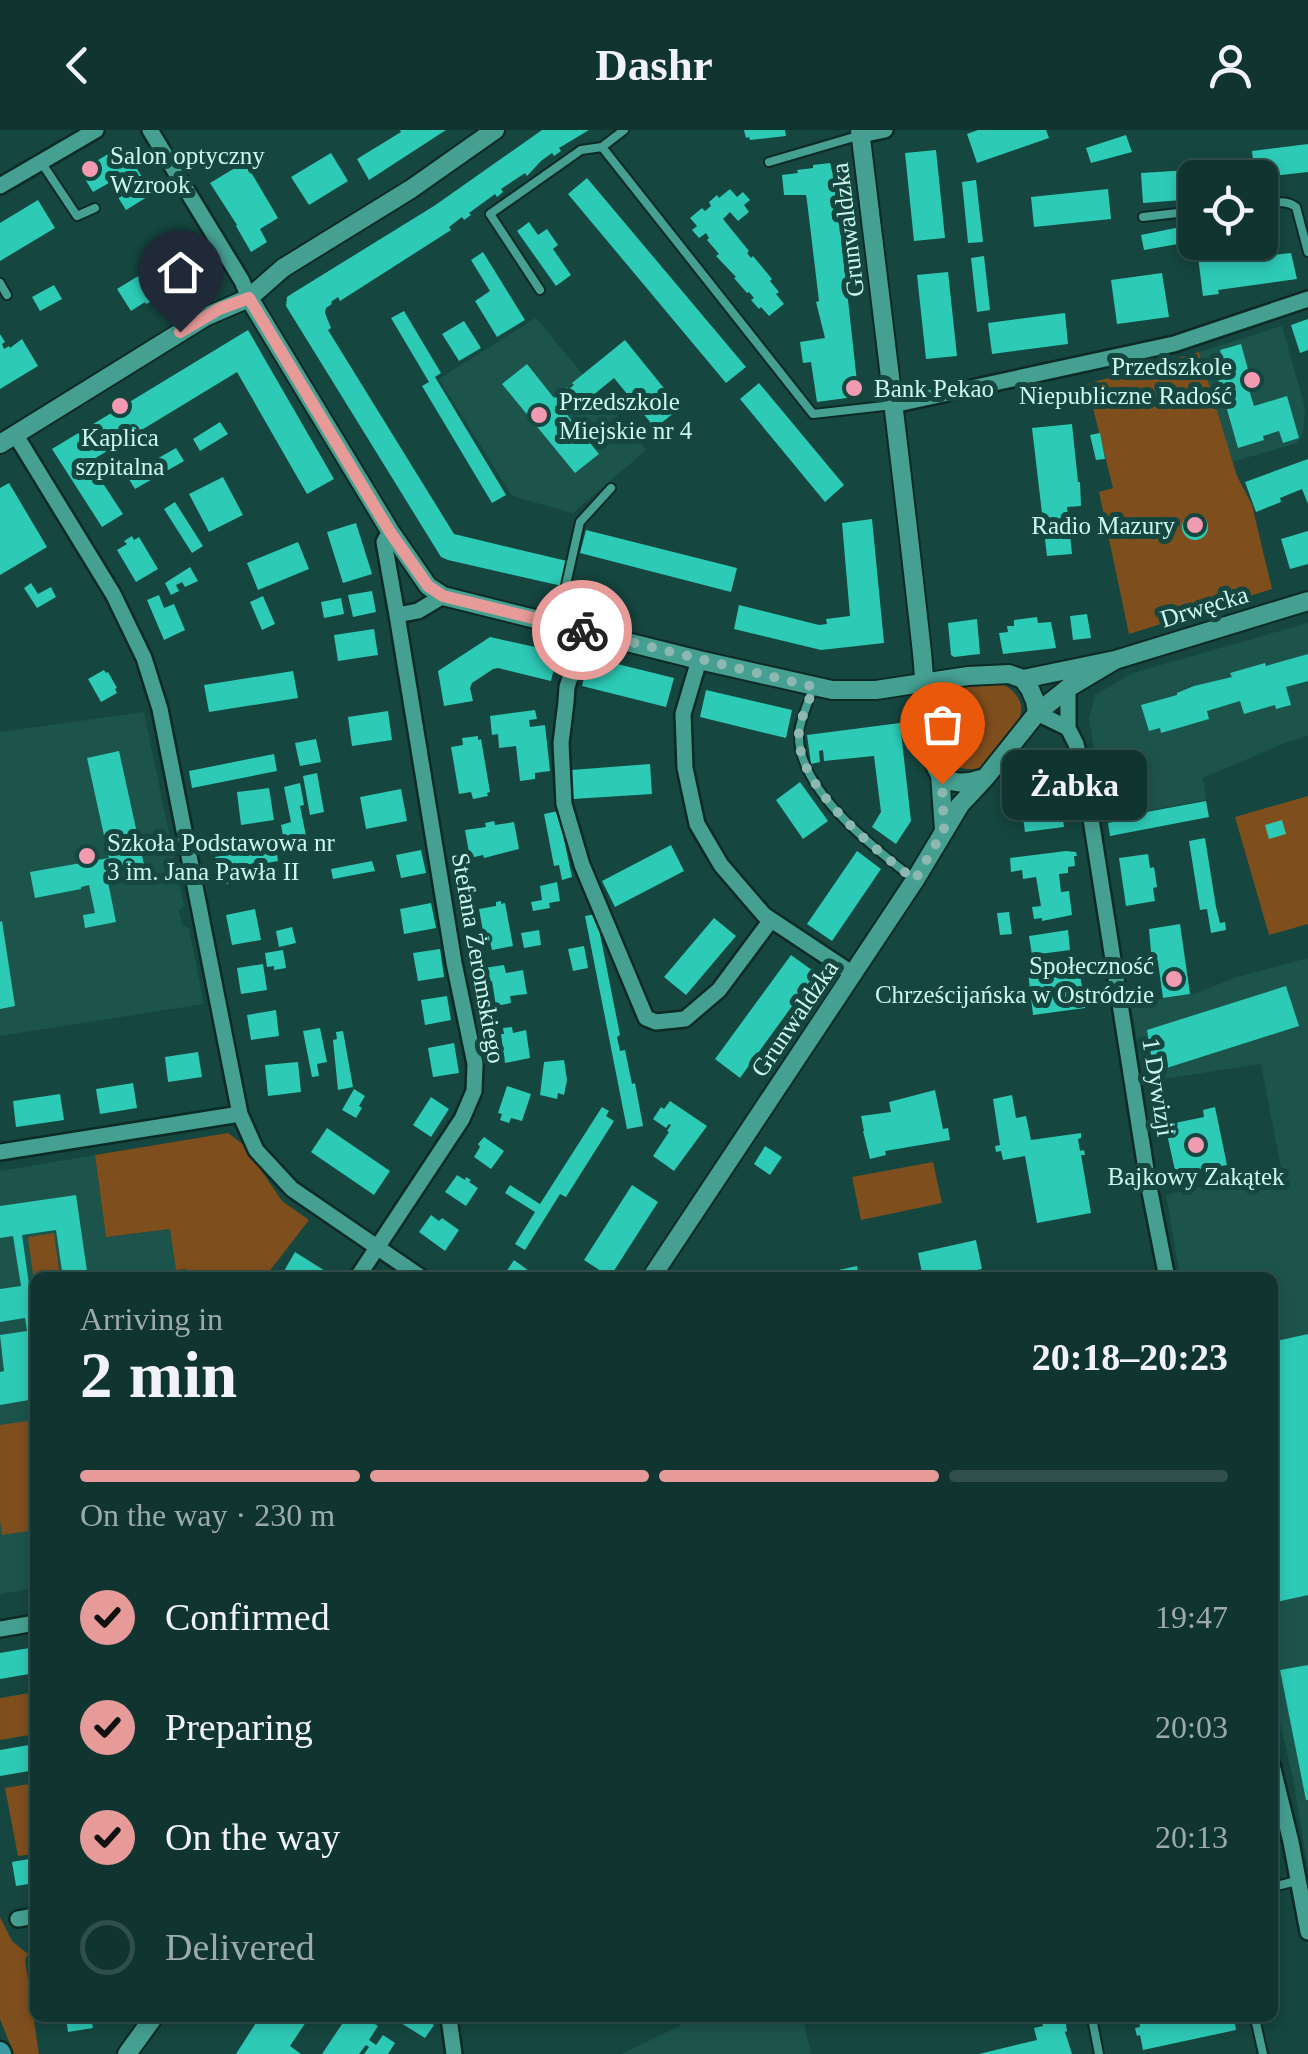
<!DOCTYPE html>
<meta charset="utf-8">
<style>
:root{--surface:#10342f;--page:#1e3f3b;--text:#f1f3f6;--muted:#9caaaa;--line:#304f4b;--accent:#e69b98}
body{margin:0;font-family:Georgia,serif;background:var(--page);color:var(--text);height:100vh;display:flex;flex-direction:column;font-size:38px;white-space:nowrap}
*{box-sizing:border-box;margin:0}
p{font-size:32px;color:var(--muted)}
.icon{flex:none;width:55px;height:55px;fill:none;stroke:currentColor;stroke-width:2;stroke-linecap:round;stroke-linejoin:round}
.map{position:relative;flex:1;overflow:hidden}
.side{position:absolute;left:30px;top:1142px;width:1248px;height:750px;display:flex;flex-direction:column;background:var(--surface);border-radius:15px;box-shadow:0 5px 15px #0003,0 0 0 2px var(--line)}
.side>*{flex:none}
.controls{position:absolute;left:1178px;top:30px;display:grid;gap:20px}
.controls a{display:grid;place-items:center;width:100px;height:100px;border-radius:15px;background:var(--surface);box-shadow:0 5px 15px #0003,0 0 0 2px var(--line);font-size:50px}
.pin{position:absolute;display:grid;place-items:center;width:85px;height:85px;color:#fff;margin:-102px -42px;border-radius:50% 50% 50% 0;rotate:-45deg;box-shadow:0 0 10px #0007}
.pin .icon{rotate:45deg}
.courier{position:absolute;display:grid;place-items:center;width:100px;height:100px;margin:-50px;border:8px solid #e69b98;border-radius:50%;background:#fff;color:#222;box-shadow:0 2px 12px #0007}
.bubble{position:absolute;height:70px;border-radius:15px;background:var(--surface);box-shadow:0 5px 15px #0003,0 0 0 2px var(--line);font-size:32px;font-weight:600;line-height:70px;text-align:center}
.overview em{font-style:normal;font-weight:600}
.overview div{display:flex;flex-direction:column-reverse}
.overview{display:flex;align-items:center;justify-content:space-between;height:170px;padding:0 50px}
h1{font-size:65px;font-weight:600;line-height:75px}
.bar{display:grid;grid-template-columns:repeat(4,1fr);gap:15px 10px;align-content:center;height:120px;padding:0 50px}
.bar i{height:12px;border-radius:8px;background:var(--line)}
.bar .active{background:var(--accent)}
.bar p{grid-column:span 4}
ol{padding:0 50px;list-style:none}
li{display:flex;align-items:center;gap:30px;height:110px}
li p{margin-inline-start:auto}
li .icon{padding:10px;border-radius:50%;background:var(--accent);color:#111;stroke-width:4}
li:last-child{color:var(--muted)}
li i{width:55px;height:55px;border:5px solid var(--line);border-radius:50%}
header{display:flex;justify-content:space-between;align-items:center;height:130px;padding:0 50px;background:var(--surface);font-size:45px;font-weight:600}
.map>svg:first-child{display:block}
.built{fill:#1c544c}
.green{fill:#7f4e1d}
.building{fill:#2dcab6}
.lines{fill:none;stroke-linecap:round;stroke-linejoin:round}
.service-casing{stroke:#0d2a25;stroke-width:12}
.minor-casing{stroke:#0d2a25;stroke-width:20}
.tertiary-casing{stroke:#0d2a25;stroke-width:22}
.secondary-casing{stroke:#0d2a25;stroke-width:25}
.service{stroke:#45a092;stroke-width:8}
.minor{stroke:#45a092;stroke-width:15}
.tertiary{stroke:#45a092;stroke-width:18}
.secondary{stroke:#3c99a2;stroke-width:20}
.done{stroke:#8cb8b1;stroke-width:10;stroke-dasharray:0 18}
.route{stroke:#e69b98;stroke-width:12}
.poi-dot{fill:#f19ab2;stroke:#15463f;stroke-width:4}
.labels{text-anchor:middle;stroke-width:10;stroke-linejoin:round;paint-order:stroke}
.poi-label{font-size:25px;fill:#ccf6ee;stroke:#15463f;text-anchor:start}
.street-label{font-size:25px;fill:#ccf6ee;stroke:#15463f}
</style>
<header><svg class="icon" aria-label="back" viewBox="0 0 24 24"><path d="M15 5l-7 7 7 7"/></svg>Dashr<svg class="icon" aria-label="person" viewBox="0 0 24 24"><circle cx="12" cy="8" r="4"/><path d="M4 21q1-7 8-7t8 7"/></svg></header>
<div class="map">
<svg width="1308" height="1924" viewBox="0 0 1308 1924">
<rect width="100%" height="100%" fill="#15463f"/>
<path class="built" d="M536,188L646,320L573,383L512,366L439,249Z
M1282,196L1305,278L1303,303L1297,313L1232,332L1199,222Z
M1308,493V606L1287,612L1203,648L1206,670L1140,682L1139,685L1115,690L1112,677H1108L1102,673L1089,588L1095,565L1133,543Z
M144,582L184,776L179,780L182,795L189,798L204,874L0,906V602Z
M1308,828V1737L1293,1649L1273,1563L1272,1148L1180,1147L1166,1065L1281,1038L1261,934L1144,952L1131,874L1197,863L1237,847Z
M95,1025L106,1107L170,1099L176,1140L187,1139L188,1147L35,1148V1458L0,1464V1041Z
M679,1888H803L811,1924H622L681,1895Z"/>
<path class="green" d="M1199,222L1237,346L1252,375L1272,459L1129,504L1099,362L1113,358L1087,254Z
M1001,553C1034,571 1021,593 1002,615C998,621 993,628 987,633C974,645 949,638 941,623C936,614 937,602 936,593C932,548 969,553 1001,553Z
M1308,666V794L1269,805L1235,687Z
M228,1003L244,1015L282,1071L309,1090L265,1147H188L186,1139L176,1140L170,1099L106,1107L95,1025Z
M933,1032L942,1073L861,1090L852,1047Z
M54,1103L60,1147L35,1148L34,1151L28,1107Z
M35,1290V1400L2,1405L0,1391V1295Z
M35,1562V1604L0,1610V1568Z
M35,1653V1724L18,1726L5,1658Z
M0,1787L12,1811L28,1824L25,1830L39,1924H14L0,1889Z"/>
<path class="building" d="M400,0H446L369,50L357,29L401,2Z
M542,0H589L559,18L561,21L554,26L552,23L541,31L527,46L525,43L501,59L503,62L497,67L495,64L469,83L471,85L464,90L462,87L449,97L451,100L340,171L338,167L331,172L332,174L326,178L325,183L331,198L328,200L454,404L567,431L562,456L448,430L441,427L286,176L287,167L293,163L434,76Z
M744,0H785L786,6L750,10L749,7L746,8Z
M978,0H1046L1049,8L977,33L967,4Z
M1126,5L1132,22L1091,33L1086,18Z
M1308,14V42L1255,48L1252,21Z
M123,15L152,64L126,80L109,53L93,62L80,41Z
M936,20L945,108L914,111L905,23Z
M331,23L348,51L309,75L291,47Z
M245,32L278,88L260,99L267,112L251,122L236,96L237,95L210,53Z
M830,33L835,52L858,261L854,267L817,272L811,232L803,233L800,212L825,208L816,172L819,171L807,71L806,65H784L782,45L798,43L797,40L813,38V35Z
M1222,38L1223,48H1195V69L1143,73L1141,43Z
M587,48L746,237L726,253L568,64Z
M976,50L983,112L968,113L962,52Z
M730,59L737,67L743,62L750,70L744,75L749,82L738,91L730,82L723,89L749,121L747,123L751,128L753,126L772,149L770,151L779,162L776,164L784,174L769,186L761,177L759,179L751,170L754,168L749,162L747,163L734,148L736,147L716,126L719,124L707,110L709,108L706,103L699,108L692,100L697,96L690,88L702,78L705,81L711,76L709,72L717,65L719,68Z
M1108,59L1111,89L1034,97L1031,67Z
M38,70L55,98L0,131V93Z
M529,92L538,105L547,99L558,115L553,119L571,145L556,156L517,101Z
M1195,94V111L1144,120L1141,105Z
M186,110L204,139L180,153L179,151L152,168L154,170L146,174L145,172L131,181L117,159L166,129L163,125Z
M1213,117L1215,131L1291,123L1297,149L1218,160L1219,164L1203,166L1197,119Z
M483,122L525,190L497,207L475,171L490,161L471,130Z
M984,126L990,180L977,182L971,128Z
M948,142L957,226L926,229L917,145Z
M1162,143L1169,187L1117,194L1111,150Z
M54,155L62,169L40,181L32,167Z
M404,181L441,243L435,247L506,365L492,373L422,256L429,252L391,188Z
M1065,183L1068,214L992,224L988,193Z
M1308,189V220L1300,223L1291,195Z
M464,191L481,218L459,231L442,204Z
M248,200L334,349L307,364L237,242L89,332L123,384L102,397L52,319Z
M0,204L5,212L2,214L4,219L9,216L10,218L22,209L38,236L0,259Z
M625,210L680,278L655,298L614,248L586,271L581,265L564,281L599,324L575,343L502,254L527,234L554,268L567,257L568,260L574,255L572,253Z
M1241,214L1249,243L1244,244L1254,276L1287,266L1299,308L1283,313L1279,301L1263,306L1264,310L1238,318L1216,241L1225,238L1220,220Z
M759,253L844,355L825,372L740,269Z
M220,292L228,304L200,321L193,309Z
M1072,294L1078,352H1080L1081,376L1067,377L1072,424L1047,426L1032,298Z
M1100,303L1105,329L1096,330L1090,305Z
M176,318L184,331L135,359L127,346Z
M1308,329V374L1302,359L1280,368L1281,372L1256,382L1245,352Z
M223,347L243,385L209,402L189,364Z
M9,353L47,417L0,445V358Z
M175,372L203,416L192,423L164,379Z
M1182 397a13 13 0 1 1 26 0a13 13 0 1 1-26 0Z
M872,389L884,513L821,520L734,499L739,475L819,495L827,494L826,489L850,486L842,393Z
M356,393L372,444L343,453L327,402Z
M586,400L737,438L731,462L580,423Z
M1308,401V434L1290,439L1281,409Z
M132,406L134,410L139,407L158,439L136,452L117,420L127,414L124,411Z
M298,412L309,439L258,460L247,433Z
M190,437L198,451L185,457L182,452L176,455L179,461L171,465L165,453Z
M31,453L38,464L51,457L56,467L37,478L24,458Z
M372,461L376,482L353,487L348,465Z
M159,465L164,478L174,474L185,500L164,510L147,470Z
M263,466L275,494L262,500L250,472Z
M341,468L344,484L324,488L321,472Z
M1087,484L1091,508L1073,510L1070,486Z
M1037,487L1038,493L1051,492L1056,518L1003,524L999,503L1008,502L1007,496H1014V490Z
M977,489L980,524L954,527L951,525L948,493Z
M374,499L378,525L338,531L334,505Z
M490,507L558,522L551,551L498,538L493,539L472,553L470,558L473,571L444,576L438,541Z
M1308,524V551L1286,557L1291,575L1276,579L1275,575L1244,584L1240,571L1207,581L1209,589L1161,603L1160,598L1149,601L1141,575L1177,565V563L1194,556L1232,547L1230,543L1265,533L1266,536Z
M589,527L674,548L666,577L582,556Z
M104,540L106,543L108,542L117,558L115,559L117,563L101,572L88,549Z
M293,541L298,568L209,582L204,555Z
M706,560L792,580L786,608L700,587Z
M535,580L537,589L529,590L530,597L545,595L550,641L535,643V649L520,651L516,616L499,618L498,604L492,605L490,586Z
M388,581L392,610L352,616L348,587Z
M900,593L911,691L896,714L872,697L881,682L874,626L824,631L823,620L819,621L820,632L811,634L807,605Z
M478,606V610L481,609L490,662L487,663L488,666L473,669L471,662L459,664L451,617L463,615L462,608Z
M316,609L321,632L300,636L295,613Z
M119,621L146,744L108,752L116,792L85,798L83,785L95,783L89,755L81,757V759L35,768L30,742L109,728L87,628Z
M274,624L277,641L192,658L189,641Z
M650,634L652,664L573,669L571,640Z
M317,643L324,682L310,685L303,646Z
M800,652L828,691L803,709L776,670Z
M300,653L304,675L300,676L306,706L284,711L281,695L291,692L284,657Z
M1041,655V666L1060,664L1064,697L1025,702L1019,658Z
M269,658L274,690L241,695L237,662Z
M401,659L407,691L366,699L360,667Z
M1206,671L1209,687L1110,706L1108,693L1141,686V683Z
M558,681L572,747L562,750L559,735L554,736L544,684Z
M1282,690L1286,704L1269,709L1265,695Z
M494,691L495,695L514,692L519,719L484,728L483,725L470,728L465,700L486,697L485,693Z
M1205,708L1216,777L1220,793L1225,792L1226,800L1211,803L1207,779L1200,780L1189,711Z
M671,715L684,741L615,777L602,751Z
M276,716L278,731L250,736L252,749L220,755L215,727Z
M421,720L426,743L401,748L396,725Z
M857,721L881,739L832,811L807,794Z
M1066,721L1076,722L1077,726H1074L1075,736L1068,737V743L1059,744L1061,762L1069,761L1072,785L1042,791V788L1034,789L1032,777L1041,776L1036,747L1023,749L1022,740L1011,742L1010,728Z
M1148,724L1150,738L1154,737L1157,757L1153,758L1155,771L1126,776L1119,728Z
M372,731L375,741L333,749L331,739Z
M557,752L560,771L549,773L550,778L533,781L531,772L542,770L540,756Z
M501,771V774L505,773L513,816L492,820L490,811L485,812L479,779L496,776V772Z
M431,773L436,798L404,804L400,779Z
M255,779L261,810L232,815L226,785Z
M1009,782L1012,804L1000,805L997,783Z
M596,784L620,905L617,907L620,921L625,920L632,954L635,953L643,996L627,999L585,786Z
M714,788L736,806L686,865L664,847Z
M2,791L15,876L0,879V792Z
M1180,794L1190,864L1163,868L1158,832L1152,833L1149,799Z
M292,797L296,813L279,817L276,801Z
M539,800L541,815L524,818L521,803Z
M1068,800L1070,820L1032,825L1029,806Z
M584,816L588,838L573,841L568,819Z
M440,819L444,847L418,851L413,823Z
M283,820L286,838L274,840V836L267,837L265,823Z
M791,825L816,843L740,948L715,929Z
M263,834L267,860L241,864L237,838Z
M504,835L506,843L523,840L527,864L510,866L511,873L496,876L492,851L487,852L484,838Z
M1079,837L1085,878L1033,885L1028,842Z
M1286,856L1299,896L1154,942L1147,900Z
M447,866L451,890L425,895L421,870Z
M276,880L279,906L251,910L247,885Z
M512,897L513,903L526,900L530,928L505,933L501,904H504L503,898Z
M320,898L327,932L317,934L319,946L312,947L303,901Z
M343,901L353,957L338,960L333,910L337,909L336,902Z
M454,913L459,943L433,947L428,918Z
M198,922L202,947L168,952L165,927Z
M564,930L567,950L564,965L558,963L557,969L540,965L544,932Z
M298,932L301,962L268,966L265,935Z
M133,953L137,978L100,984L96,959Z
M507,956L531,964L522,991L511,988L509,993L500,990L502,984L498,983Z
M354,959L365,966L359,976L362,978L356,988L342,980Z
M935,960L943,999L948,998L950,1010L885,1021L886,1025L870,1029L863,1001H864L861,986L891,982L889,972Z
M60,964L64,990L16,997L13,971Z
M1012,965L1016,988L1026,986L1031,1010L1081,1003V1008L1078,1009L1080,1021L1084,1020L1085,1025H1081L1091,1083L1037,1093L1025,1026L1003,1030L1001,1021L996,1022L995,1016L1000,1015L993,969Z
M431,967L449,979L431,1007L413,995Z
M670,971L707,996L674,1041L653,1026L669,1002L667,1001L671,995L669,994L666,998L653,989L661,977L664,979Z
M602,977L609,981L606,986L614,991L566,1067L560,1064L525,1120L515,1114L535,1082L505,1063L510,1055L540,1074Z
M1215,977L1227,1035L1176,1045L1165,995L1204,987L1203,980Z
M327,998L390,1041L374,1065L311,1022Z
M484,1007L504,1021L491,1039L474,1027L480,1017L478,1014Z
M765,1016L782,1027L770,1045L754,1034Z
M457,1045L465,1050L466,1047L471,1050L469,1052L478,1058L466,1076L445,1062Z
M632,1055L658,1072L610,1147L584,1130Z
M76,1065L88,1148H63L56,1100L22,1105L29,1154H35V1269L0,1275V1242L4,1241L0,1205L27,1201L25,1188L0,1192V1159L21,1156L13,1106L0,1108V1076Z
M431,1085L439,1091L442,1088L459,1100L445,1121L419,1102Z
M976,1110L982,1139L942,1148H923L918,1123Z
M295,1122L330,1144L328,1148H280Z
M514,1130L539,1148H502Z
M857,1136L859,1148H811V1146Z
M1308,1204V1465L1272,1473V1212Z
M35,1517V1543L0,1549V1523Z
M1308,1535V1670H1306L1280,1540Z
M35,1614V1640L0,1646V1620Z
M35,1728V1753L16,1756L12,1732Z
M66,1888H91L93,1898L68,1902Z
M259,1888H299L306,1892L290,1916L301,1924H236Z
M346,1888H365L378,1896L369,1910L376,1915L383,1905L395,1913L388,1924H364L369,1917L366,1915L359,1924H322Z
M393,1888H423L434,1895L425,1908Z
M1144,1888H1234L1236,1900L1143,1920L1140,1905L1137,1906L1135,1898L1140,1897L1139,1889Z
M1049,1889L1050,1892L1065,1889L1067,1901L1065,1902L1072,1924H979L1037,1910L1034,1898L1043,1896L1042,1891Z"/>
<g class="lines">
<defs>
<path id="service" d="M624,0L602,17L813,284L893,275
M41,32L77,86L95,78
M769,32L861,5
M1260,74C1272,73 1286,69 1296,77L1308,122
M1143,87L1195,81
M0,153L7,165
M540,160L490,84L581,20L602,17
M557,495L580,392L611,358
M813,558C809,572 800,589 799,603C796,659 875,719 915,750
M1272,1757L1297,1751
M51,1888H59
M1092,1888L1099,1924
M1255,1888L1263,1924"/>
<path id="minor" d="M150,0L242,151L249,168
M861,5L885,0
M0,56L96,0
M893,275L1174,214L1308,169
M15,304L113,464L144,528L160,579L240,984L256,1020L292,1059L422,1148
M390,401L384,412L397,485L418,481L443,466
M585,501L567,557L566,572L561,613L564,674L582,735L646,888L656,892L685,889L719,860L771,790
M699,530L683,584L685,638L697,694L721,735L764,785L853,844
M1068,558V598
M1037,583L1068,598L1076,614L1085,651L1148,1052L1167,1148
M0,1022L240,984
M357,1148L462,989L474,961L475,934L454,833L397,485
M0,1499L35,1493
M1272,1635L1291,1712L1308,1802
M18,1789L35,1786
M449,1888L454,1924"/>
<path id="tertiary" d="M860,0C881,174 903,348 922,523C925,548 926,625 939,643C949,655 967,654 981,649
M249,168L390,401L428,456L443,466L699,530L832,560H876L968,546L1009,544L1023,549L1030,559L1035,571L1037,583
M0,314L205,187L249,168L283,138L411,59L495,0
M1023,549L1115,530L1308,471
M940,644L944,700
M651,1148L915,750L960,675L986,647L1037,583L1068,558L1115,530
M127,1924L153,1888"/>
<path id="secondary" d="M0,1922L1,1924"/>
</defs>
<use href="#service" class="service-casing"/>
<use href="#minor" class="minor-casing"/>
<use href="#tertiary" class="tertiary-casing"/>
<use href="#secondary" class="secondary-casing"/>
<use href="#service" class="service"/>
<use href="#minor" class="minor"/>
<use href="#tertiary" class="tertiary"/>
<use href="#secondary" class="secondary"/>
</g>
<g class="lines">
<path class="done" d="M582,500L814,557C809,571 801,587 799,601C794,657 876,720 915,750L944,700L942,654"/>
<path class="route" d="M180,202L219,179L249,168L390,402L428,456L443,466L582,500"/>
</g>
<g class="poi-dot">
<circle cx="90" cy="39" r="10"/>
<circle cx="1252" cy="250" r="10"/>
<circle cx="854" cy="258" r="10"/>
<circle cx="120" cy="276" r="10"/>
<circle cx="539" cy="285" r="10"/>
<circle cx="1195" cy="395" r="10"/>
<circle cx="87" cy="726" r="10"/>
<circle cx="1174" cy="849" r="10"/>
<circle cx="1196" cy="1015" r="10"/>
</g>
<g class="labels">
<g class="poi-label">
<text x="110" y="34">Salon optyczny<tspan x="110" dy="29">Wzrook</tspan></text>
<text x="1232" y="245" text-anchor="end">Przedszkole<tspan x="1232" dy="29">Niepubliczne Radość</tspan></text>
<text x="874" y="267">Bank Pekao</text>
<text x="559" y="280">Przedszkole<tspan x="559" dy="29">Miejskie nr 4</tspan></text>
<text x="120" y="316" text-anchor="middle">Kaplica<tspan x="120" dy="29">szpitalna</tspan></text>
<text x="1175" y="404" text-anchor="end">Radio Mazury</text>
<text x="107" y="721">Szkoła Podstawowa nr<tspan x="107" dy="29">3 im. Jana Pawła II</tspan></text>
<text x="1154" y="844" text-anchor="end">Społeczność<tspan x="1154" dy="29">Chrześcijańska w Ostródzie</tspan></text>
<text x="1196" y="1055" text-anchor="middle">Bajkowy Zakątek</text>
</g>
<g class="street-label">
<text transform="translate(847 100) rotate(-97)" y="9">Grunwaldzka</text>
<text transform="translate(1204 476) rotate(-17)" y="9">Drwęcka</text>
<text transform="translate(479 828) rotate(80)" y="9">Stefana Żeromskiego</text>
<text transform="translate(794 888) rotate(-56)" y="9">Grunwaldzka</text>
<text transform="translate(1159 957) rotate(81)" y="9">1 Dywizji</text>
</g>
</g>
</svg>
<div class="controls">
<a><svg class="icon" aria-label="locate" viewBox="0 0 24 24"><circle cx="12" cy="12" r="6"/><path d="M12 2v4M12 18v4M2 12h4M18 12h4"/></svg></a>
</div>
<div class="pin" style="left:942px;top:654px;background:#ea580c"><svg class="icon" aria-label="bag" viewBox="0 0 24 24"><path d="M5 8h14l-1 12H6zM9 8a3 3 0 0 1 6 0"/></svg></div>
<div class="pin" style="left:180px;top:202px;background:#1f2937"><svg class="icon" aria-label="home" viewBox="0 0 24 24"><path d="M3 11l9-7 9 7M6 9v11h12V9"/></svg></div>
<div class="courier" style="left:582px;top:500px"><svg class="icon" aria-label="bike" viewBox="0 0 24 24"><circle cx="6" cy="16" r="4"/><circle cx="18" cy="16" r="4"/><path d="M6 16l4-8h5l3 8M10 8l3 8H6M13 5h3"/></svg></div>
<div class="bubble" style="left:1002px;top:620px;width:145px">Żabka</div>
<section class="side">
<div class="overview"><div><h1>2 min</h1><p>Arriving in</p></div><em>20:18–20:23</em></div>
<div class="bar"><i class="active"></i><i class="active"></i><i class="active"></i><i></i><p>On the way · 230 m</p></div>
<ol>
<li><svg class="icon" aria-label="check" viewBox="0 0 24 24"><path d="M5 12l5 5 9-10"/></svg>Confirmed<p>19:47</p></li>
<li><svg class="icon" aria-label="check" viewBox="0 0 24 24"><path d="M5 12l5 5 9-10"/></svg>Preparing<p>20:03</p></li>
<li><svg class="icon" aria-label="check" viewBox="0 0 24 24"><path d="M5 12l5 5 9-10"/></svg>On the way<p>20:13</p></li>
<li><i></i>Delivered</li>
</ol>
</section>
</div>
